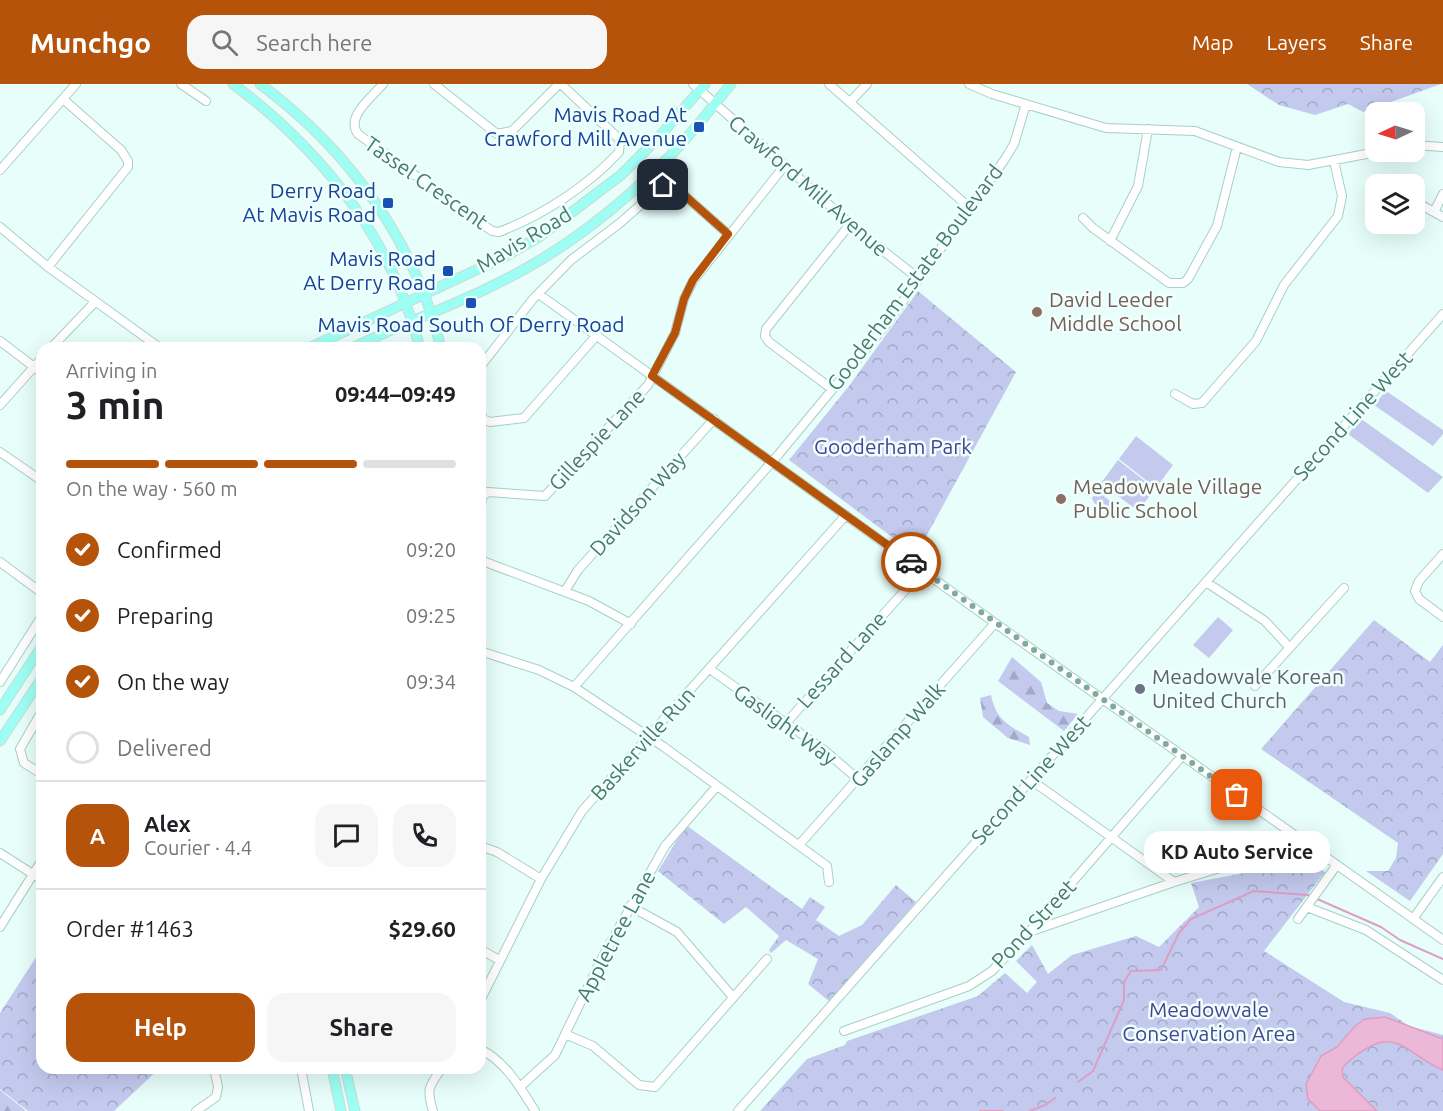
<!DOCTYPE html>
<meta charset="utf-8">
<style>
:root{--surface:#fff;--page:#f6f6f6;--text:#202124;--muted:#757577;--line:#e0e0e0;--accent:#b45309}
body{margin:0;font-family:Ubuntu,sans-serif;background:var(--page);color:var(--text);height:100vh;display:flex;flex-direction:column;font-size:22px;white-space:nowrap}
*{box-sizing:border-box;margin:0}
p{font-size:20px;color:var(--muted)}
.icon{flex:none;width:33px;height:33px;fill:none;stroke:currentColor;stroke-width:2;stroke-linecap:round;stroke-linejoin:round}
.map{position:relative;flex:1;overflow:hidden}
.sheet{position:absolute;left:36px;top:258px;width:450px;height:732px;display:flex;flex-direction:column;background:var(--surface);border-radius:18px;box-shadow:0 6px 24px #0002}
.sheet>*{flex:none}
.needle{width:39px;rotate:266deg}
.tools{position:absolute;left:1365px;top:18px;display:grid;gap:12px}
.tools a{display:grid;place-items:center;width:60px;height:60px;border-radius:12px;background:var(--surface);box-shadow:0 6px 24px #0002;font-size:30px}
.pin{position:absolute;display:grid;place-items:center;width:51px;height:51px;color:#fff;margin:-26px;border-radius:12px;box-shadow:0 3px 9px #0006}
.courier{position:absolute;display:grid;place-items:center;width:60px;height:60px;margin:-30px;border:4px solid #b45309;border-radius:50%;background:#fff;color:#222;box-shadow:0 2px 8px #0007}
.bubble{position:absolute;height:42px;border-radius:18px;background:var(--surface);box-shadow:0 6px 24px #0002;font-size:20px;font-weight:700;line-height:42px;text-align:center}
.headline em{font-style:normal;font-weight:700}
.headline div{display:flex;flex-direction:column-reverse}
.headline{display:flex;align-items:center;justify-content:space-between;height:102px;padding:0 30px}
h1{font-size:39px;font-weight:700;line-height:45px}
.bar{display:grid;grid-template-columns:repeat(4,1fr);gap:9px 6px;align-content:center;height:72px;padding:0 30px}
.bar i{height:8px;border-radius:4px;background:var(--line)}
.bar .selected{background:var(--accent)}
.bar p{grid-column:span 4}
.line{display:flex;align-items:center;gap:15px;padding:0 30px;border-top:2px solid var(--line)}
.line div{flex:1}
.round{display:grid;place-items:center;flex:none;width:63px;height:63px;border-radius:18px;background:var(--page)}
ol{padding:0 30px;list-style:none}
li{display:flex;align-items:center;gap:18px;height:66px}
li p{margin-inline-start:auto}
li .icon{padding:6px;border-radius:50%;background:var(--accent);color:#fff;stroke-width:4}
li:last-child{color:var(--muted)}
li i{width:33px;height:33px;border:3px solid var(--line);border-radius:50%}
.cta{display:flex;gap:12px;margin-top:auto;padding:12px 30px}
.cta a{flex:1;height:69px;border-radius:18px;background:var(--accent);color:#fff;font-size:24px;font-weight:700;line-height:69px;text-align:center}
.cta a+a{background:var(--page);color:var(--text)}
header{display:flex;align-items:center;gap:36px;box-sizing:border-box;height:84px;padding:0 30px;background:var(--accent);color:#fff}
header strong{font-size:28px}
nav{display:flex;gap:33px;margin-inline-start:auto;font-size:21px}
.search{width:420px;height:54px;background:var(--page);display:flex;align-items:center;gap:15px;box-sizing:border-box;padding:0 21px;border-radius:18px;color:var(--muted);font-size:22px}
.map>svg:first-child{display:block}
.green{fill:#c3caee}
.forest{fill:url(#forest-firs)}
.park{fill:url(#park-crowns)}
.water{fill:#ebb9d7;stroke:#de9ec4;stroke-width:1.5}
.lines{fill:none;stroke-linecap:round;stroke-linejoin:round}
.stream{stroke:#de9ec4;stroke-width:2}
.minor-casing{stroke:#a8d0c4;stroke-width:10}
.major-casing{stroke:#ccdad4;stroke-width:11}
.minor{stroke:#fff;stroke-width:8}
.major{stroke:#9dfff3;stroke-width:9}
.done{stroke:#80aa9b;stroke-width:6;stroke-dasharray:0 10.8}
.route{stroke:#b45309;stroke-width:8}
.transit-dot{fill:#1a4fb4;stroke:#effffd;stroke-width:2}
.education-dot{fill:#8d6e63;stroke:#effffd;stroke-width:2}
.worship-dot{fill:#6b7280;stroke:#effffd;stroke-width:2}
.labels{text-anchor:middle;stroke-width:5;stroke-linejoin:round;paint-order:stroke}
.transit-label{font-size:21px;fill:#164399;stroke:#effffd;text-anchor:end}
.street-label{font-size:21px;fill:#487c67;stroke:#effffd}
.education-label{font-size:21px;fill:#785e54;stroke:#effffd;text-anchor:start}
.park-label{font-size:21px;fill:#43468f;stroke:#effffd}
.worship-label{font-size:21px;fill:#5b616d;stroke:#effffd;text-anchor:start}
</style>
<header>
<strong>Munchgo</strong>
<div class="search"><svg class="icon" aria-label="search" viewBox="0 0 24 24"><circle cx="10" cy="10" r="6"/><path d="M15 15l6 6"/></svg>Search here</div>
<nav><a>Map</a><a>Layers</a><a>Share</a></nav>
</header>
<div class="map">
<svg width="1443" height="1027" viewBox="0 0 1443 1027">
<defs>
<pattern id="forest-firs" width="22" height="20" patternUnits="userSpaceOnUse" patternTransform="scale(1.5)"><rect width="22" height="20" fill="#c3caee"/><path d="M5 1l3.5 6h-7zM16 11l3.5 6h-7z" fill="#a0a9c5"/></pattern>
<pattern id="park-crowns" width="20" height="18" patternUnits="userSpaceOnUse" patternTransform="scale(1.5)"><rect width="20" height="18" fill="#c3caee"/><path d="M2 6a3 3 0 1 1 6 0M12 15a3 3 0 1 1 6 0" fill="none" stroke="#a0a9c5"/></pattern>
</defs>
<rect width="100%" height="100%" fill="#e7fefb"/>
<path class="green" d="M1386,307L1443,346V350L1433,362L1374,321Z
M1361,335L1443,393L1428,409L1348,350Z
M1136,352L1173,381L1156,404L1119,375Z
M1118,376L1155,405L1138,427L1101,399Z
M1218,533L1233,546L1209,574L1193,561Z"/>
<path class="forest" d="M1012,573L1041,598L1047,619L1059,627L1078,630L1064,647L998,597Z
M991,611C996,636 1008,641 1029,653L1030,661L1008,654L983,633L980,614Z
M0,1006L25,1026V1027H0Z"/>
<path class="park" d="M1247,0H1441L1363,28L1348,20L1315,31L1279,21Z
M918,207L1016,288L916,471L789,376L849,302Z
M1096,409H1100L1114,420L1116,425L1113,428C1104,428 1095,423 1092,414Z
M1374,536L1430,578L1443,561V770L1410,817L1366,787H1388L1396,774L1398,759L1261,665Z
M686,741L802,825L810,813L825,823L816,836L839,852L862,841L896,801L916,818L830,918L808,900L818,875L786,856L771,869L769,866L779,852L746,823L724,840L658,787Z
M1297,770L1325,788L1264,867L1344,918L1390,929L1409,942L1443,951V1027H760L807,975L845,961L847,957L978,912L1005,889L1027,909L1037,898L1016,877L1032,861L1048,890L1072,871L1136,852L1159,863L1199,823L1191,799L1260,786Z
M42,864V984H160L114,1027H28L0,1005V929Z"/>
<path class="water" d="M1385,933L1443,955V986C1404,969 1396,939 1353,974C1345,981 1340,982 1343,993L1377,1027H1320L1308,1015L1306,1000L1321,972L1337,963L1355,942L1365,935Z"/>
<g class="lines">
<path class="stream" d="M1078,998L1093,987L1124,916V898L1131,887L1161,886L1179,849L1191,835L1254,807L1308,811L1381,843L1400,856L1443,875
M980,1027H1003
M1030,1027L1045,1021L1055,1014"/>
<defs>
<path id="minor" d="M181,0L206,17
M383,0C372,13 345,33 358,50L492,147L499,148C543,131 588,102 619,68L620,56L616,52L561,0
M434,0L497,50L512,47L559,0
M693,0L862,150L919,195
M829,0L970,124
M969,0L992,10L1106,44L1195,47L1279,78L1308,81L1377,68
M850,18L867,0
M1414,61L1443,63
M0,86L76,0
M1423,122L1443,133
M1434,128L1443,110
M1083,134L1093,144L1169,199H1183L1188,195L1217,142L1237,63
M0,143L48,183L160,264
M1110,157L1138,102L1148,45
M48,183L128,83V77L121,66L63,15
M540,211L995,539L1443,856
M0,257L42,289
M51,264L95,218
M480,283L533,215L571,176L620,139L663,101L674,102L728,150
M832,305L769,258L765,252L766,245L851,139
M1175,310L1193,320L1202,319L1256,257L1284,201L1338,132L1342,112L1334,77
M0,321L42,274
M480,326L483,335L490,338L524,334L597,251
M0,368L42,397
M480,428L482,413L488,408L545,412L648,301L675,249L684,215L693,197L785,81
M1443,470L1419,497L1415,507L1419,515L1443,533
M480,476L589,517L631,540
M0,478L42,509
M1206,498L1265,537L1289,563
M565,507L578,486L714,335
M480,567L539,586L574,603L664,663L827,782L829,798
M711,586L824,666L859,696
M0,598L42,532
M1255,602L1344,504
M574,603L778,371L885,242L1005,75L1014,60L1026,20
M42,627L20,665L24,679L42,690
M786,639L907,504L921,485
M1031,696L1174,798
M799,761L995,539
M480,762L497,768L541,795
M0,769L42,796
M630,822L677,848L732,912
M1307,823L1366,846L1443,896
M1298,835L1336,782
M1413,835L1443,793
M0,843L42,776
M1032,847L1174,798L1275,767L1292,750
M480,865L499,876
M480,917L541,795L582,727L846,431
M844,947L969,902L992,887L1029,848L1182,672
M565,950L593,962L639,1001L655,1003L767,875
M480,965C506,978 520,1003 535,1027
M301,984L309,1027
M520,1003L555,971L603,872L665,762L717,702
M196,1027L216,1013L218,1003L214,984
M433,1027C426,1005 429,1002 442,984
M738,1027L1443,230"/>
<path id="major" d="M233,0C322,66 392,155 420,264
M260,0C348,65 415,157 441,264
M309,264L506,172L539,153L621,91L658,54L705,0
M352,264C414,234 482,212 542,175C588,147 631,111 669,73C691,51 711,24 731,0
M0,626L42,562
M0,657L42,594
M332,984L341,1027
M345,984L355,1027"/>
</defs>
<use href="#minor" class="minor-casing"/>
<use href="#major" class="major-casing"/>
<use href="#minor" class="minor"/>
<use href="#major" class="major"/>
</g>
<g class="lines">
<path class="done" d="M911,478L1237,711"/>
<path class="route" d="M663,101L674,102L728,150L693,196L684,215L675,249L652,292L911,478"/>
</g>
<g class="transit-dot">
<rect x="693" y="37" width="12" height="12" rx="3"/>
<rect x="382" y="113" width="12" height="12" rx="3"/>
<rect x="442" y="181" width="12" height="12" rx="3"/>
<rect x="465" y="213" width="12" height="12" rx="3"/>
</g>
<g class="education-dot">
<circle cx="1037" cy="228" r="6"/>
<circle cx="1061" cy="415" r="6"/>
</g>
<circle class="worship-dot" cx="1140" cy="605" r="6"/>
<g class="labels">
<g class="transit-label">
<text x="687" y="38">Mavis Road At<tspan x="687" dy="24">Crawford Mill Avenue</tspan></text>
<text x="376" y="114">Derry Road<tspan x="376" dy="24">At Mavis Road</tspan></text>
<text x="436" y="182">Mavis Road<tspan x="436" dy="24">At Derry Road</tspan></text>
<text x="471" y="248" text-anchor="middle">Mavis Road South Of Derry Road</text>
</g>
<g class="street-label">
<text transform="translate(426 99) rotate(35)" y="7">Tassel Crescent</text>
<text transform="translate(808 102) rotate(41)" y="7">Crawford Mill Avenue</text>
<text transform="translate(524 156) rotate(-31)" y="7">Mavis Road</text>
<text transform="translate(915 194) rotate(-53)" y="7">Gooderham Estate Boulevard</text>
<text transform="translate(1353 332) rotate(-48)" y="7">Second Line West</text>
<text transform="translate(597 356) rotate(-47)" y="7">Gillespie Lane</text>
<text transform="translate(638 420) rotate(-48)" y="7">Davidson Way</text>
<text transform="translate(842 576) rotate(-48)" y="7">Lessard Lane</text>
<text transform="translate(785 641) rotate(36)" y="7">Gaslight Way</text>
<text transform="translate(898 651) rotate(-49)" y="7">Gaslamp Walk</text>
<text transform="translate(643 660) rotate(-48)" y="7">Baskerville Run</text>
<text transform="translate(1031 696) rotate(-48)" y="7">Second Line West</text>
<text transform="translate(1034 840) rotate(-47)" y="7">Pond Street</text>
<text transform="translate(616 852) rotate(-62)" y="7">Appletree Lane</text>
</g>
<g class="education-label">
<text x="1049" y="223">David Leeder<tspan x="1049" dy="24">Middle School</tspan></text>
<text x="1073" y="410">Meadowvale Village<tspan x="1073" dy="24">Public School</tspan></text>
</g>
<g class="park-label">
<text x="893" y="370">Gooderham Park</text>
<text x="1209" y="933">Meadowvale<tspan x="1209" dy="24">Conservation Area</tspan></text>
</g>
<g class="worship-label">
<text x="1152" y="600">Meadowvale Korean<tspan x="1152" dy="24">United Church</tspan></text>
</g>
</g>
</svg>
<div class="tools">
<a><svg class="needle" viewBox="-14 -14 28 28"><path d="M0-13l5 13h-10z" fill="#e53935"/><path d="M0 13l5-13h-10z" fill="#757577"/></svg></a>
<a><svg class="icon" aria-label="layers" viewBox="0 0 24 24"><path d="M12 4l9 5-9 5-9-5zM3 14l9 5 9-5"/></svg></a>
</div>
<div class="pin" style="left:1237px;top:711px;background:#ea580c"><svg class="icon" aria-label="bag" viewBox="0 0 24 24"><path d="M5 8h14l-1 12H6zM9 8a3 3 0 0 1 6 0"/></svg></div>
<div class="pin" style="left:663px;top:101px;background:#1f2937"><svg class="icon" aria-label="home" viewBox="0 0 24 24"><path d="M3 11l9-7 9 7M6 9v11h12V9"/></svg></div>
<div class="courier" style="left:911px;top:478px"><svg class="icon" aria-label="car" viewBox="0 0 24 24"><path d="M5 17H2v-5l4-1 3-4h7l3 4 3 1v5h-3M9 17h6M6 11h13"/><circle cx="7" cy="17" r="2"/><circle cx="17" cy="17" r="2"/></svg></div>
<div class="bubble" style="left:1144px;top:747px;width:186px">KD Auto Service</div>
<section class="sheet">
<div class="headline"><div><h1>3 min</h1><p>Arriving in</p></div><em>09:44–09:49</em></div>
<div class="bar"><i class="selected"></i><i class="selected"></i><i class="selected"></i><i></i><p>On the way · 560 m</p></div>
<ol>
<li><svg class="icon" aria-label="check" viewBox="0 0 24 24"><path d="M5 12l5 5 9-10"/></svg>Confirmed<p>09:20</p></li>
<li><svg class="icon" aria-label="check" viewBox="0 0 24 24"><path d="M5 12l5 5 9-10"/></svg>Preparing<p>09:25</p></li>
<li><svg class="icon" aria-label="check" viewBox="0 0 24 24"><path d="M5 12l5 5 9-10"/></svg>On the way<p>09:34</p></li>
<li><i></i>Delivered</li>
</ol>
<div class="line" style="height:108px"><b class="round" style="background:var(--accent);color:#fff">A</b><div><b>Alex</b><p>Courier · 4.4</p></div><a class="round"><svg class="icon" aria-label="chat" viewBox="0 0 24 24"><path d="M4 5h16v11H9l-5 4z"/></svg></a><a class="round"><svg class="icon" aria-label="phone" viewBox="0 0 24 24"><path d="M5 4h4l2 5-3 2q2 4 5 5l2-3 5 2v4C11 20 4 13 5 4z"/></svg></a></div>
<div class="line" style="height:78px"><div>Order #1463</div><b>$29.60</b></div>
<div class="cta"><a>Help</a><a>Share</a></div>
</section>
</div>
